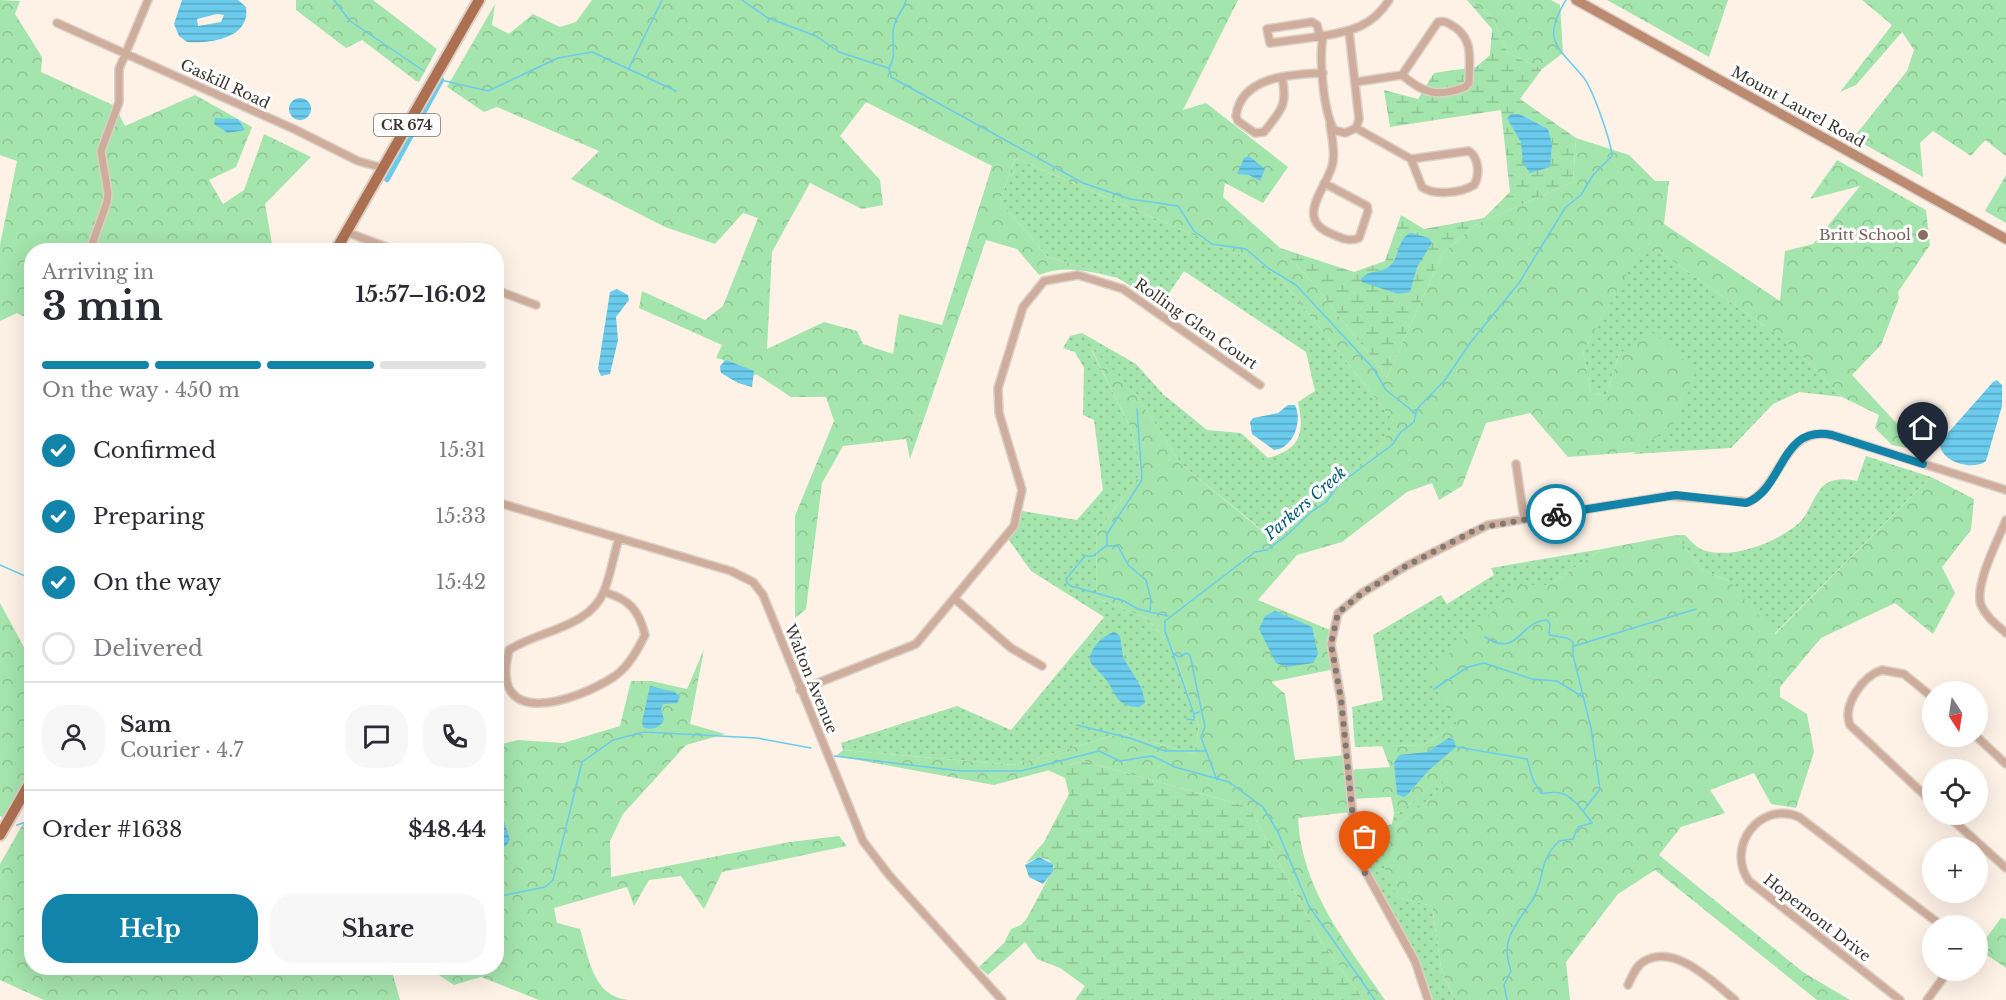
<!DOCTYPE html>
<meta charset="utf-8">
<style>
:root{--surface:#fff;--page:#f7f7f7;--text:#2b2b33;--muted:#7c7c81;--line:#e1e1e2;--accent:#1284aa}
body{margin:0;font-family:"Libre Baskerville",serif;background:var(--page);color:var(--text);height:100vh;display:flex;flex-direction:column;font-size:22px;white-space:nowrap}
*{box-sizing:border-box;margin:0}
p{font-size:20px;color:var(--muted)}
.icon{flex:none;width:33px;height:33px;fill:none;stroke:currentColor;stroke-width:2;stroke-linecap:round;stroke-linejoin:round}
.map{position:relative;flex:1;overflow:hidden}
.drawer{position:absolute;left:24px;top:243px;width:480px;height:732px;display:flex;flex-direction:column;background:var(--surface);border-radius:24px;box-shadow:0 6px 24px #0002}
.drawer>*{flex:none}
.needle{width:39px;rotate:168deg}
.controls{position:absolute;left:1922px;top:681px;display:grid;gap:12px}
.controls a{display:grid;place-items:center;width:66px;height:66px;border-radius:50%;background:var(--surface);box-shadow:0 6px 24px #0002;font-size:30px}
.pin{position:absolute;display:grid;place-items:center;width:51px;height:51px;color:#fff;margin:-62px -26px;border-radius:50% 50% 50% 0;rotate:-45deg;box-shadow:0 0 6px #0007}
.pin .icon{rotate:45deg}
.courier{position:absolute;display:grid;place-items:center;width:60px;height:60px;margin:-30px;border:4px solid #1284aa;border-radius:50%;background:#fff;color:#222;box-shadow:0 2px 8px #0007}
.overview em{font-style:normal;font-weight:700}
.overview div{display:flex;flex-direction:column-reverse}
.overview{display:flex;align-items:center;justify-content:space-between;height:102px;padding:0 18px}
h1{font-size:39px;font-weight:700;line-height:45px}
.bar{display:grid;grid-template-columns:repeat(4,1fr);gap:9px 6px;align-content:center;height:72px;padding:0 18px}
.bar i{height:8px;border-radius:4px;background:var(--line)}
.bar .on{background:var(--accent)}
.bar p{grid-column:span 4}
.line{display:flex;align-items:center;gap:15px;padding:0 18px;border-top:2px solid var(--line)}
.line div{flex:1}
.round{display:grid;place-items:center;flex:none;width:63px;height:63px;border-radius:24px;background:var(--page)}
ol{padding:0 18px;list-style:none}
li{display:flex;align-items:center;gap:18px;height:66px}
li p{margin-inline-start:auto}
li .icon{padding:6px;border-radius:50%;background:var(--accent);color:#fff;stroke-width:4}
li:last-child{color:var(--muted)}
li i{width:33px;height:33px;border:3px solid var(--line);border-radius:50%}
.primary-button{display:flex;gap:12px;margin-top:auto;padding:12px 18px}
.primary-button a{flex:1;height:69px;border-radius:24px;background:var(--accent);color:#fff;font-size:24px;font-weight:700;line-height:69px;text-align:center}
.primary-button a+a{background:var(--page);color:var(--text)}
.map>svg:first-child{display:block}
.green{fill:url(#green-dots)}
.forest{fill:url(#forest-crowns);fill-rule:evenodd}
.wetland{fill:url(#wetland-marsh)}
.water{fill:url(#water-rules);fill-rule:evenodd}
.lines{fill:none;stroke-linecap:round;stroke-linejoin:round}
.stream{stroke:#6acbed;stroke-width:1.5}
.canal{stroke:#6acbed;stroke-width:6}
.street-casing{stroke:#dbd0c6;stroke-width:10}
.secondary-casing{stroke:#dbd0c6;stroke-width:12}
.primary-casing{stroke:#dbd0c6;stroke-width:14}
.street{stroke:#cfad9c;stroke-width:7}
.secondary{stroke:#bb8a71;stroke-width:9}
.primary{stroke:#ac7051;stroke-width:10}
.done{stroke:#807871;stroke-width:6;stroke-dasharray:0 10.8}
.route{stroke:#1284aa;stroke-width:8}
.education-dot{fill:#8d6e63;stroke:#fff;stroke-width:2}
.labels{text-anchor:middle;stroke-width:6;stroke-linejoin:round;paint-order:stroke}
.shield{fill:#fff;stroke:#76726f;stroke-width:1.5}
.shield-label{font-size:14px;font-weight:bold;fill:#3c3631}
.street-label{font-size:15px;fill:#3c3631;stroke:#fff}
.education-label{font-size:15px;fill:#785e54;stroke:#fff;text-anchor:end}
.water-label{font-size:16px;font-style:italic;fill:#065b72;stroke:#fff}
</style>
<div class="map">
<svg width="2006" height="1000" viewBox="0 0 2006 1000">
<defs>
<pattern id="green-dots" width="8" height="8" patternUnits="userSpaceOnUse" patternTransform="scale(1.5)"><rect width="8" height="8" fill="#a4e4ad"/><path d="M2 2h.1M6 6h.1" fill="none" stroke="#8ec495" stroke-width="1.8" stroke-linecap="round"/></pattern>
<pattern id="forest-crowns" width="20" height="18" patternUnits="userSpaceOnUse" patternTransform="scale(1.5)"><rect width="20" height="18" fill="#a4e4ad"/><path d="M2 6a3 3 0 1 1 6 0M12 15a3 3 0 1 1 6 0" fill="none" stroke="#8ec495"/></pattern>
<pattern id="wetland-marsh" width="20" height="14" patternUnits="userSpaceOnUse" patternTransform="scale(1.5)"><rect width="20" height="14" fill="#a4e4ad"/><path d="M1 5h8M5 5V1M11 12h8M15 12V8" fill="none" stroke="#8ec495"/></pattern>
<pattern id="water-rules" width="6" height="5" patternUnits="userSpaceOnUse" patternTransform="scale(1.5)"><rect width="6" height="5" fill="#6acbed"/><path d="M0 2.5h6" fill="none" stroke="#58a6c1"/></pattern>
</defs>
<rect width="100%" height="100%" fill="#fef2e7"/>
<path class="green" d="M1015,158L1273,269L1395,423L1376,452L1268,535L1181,464L1136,394L1091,349L1131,429L1141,473L1096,534L1097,598L1147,618L1173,649L1199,726L1194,754L1122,733L1013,765L843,750L841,743L957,706L1011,730L1104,617L1031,571L1006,536L1022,511L1077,520L1103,490L1094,420L1083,415L1084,368L1075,352L1063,348L1070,336L1082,333L1136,364L1163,394L1207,430L1241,433L1268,458C1300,449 1305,434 1298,402L1315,391L1306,352L1184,271L1161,305L1118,278L1048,257L1000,201Z
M1657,250L1780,337L1804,358L1842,397L1799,392L1773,404L1731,448L1633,454L1636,452L1619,354L1606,396L1591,392L1583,352L1635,257Z
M1866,456L1931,477L1774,634L1729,581L1702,570L1676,535H1685C1690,540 1697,548 1703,550C1731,560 1778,542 1799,523C1811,512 1815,488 1829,482C1838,478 1848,479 1857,481Z
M1602,549L1549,585H1519L1466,741L1451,727L1424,745L1355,747L1352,707L1383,700L1373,635L1441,595L1447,604L1494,575L1491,568Z
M1468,752L1432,797L1395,827L1397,897L1432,906L1442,974L1456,1000H1433C1419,947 1361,883 1361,834L1392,824L1394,813L1401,812Z"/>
<path class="forest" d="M0,0L20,1L15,14L42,57L41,72L115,106L125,126L195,95L252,127L236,167L209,180L223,204L244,190L264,134L311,157L265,204L273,250H32L31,320L17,313L0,321V245L17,161L0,155Z
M296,0H373L437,49L419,82L416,81L362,40L346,48L296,10Z
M592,0H1238L1183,110L1206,103L1288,167L1263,203L1225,183L1223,197L1280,248L1312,282L1387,377L1443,253L1475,225L1573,182L1576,138L1629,155L1655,181H1669L1664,224L1780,301L1785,251L1813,244L1860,186L1810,199L1837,160L1926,210L1930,245L1898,292L1899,298L1881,345L1852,375L1922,451L1892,445L1875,428L1879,415L1842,397L1804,358L1780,337L1657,250L1635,258L1583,352L1591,392L1606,396L1619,354L1651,331L1695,370L1677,421L1636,452L1568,457L1530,413L1486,423L1462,486L1439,500L1432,483L1407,492L1342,542L1297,555L1258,600L1330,630L1335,669L1271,682L1285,694L1295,760L1346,755L1347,770L1390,767L1382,746L1424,745L1451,727L1465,739L1428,675L1519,585H1549L1602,549L1676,535L1702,570L1729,581L1775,634L1931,477L1974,499L1971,530L1942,567L1955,593L1933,634L1895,603L1821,638L1780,687V697L1807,714L1814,752L1796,808L1771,804L1754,773L1710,790L1725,813L1681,827L1659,855L1803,972L1850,1000H1817L1655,870L1618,894L1566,962L1570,1000H1456L1442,974L1432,906L1397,897L1382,862L1395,827L1432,797L1464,756L1401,812L1394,813L1391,797L1351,799V812L1298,818C1301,889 1347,944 1385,1000H1364L1322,943L1249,807L1083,761L994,785L836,756L843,750L1013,765L1122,733L1194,754L1199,726L1173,649L1147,618L1097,598L1096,534L1141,473L1131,429L1090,346L1136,394L1181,464L1267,535L1376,452L1395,423L1273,269L1015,158L1000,201L1048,257L1118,278C1091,272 1065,264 1039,275L1017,249L986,240L910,459L906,439L843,446L822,483L806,609L795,618V516L834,421L826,397H791L756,374L738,383L720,371L724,360L716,358L722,345L639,308L642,291L705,320L723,306L758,218L743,213L715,244L665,227L571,179L599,151L497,107L484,112L447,87L495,4L492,25L509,34L533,14L560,27L576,22ZM866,102L992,166L942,325L899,314L893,354L863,344L857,331L824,322L767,349L772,252L810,183L862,209L883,205L880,180L840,136Z
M1470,0H1551L1560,5L1563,53L1542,69L1508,53L1492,17Z
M1607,0H1728L1709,57Z
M1862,0H2006V156L1985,140L1971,156L1933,131L1920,143L1923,177L1853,138L1907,71L1914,50L1902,32L1856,85L1840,92L1892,25Z
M2006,175V223L1985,211Z
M0,603L32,662L31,772L7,819L0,816Z
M704,649L690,724L725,734L686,745L623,814L610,841L611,877L790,842L839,836L847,846L722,872L704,909L681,876L649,880L634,906L627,887L554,908L557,923L580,929C589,957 592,996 628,1000H539L481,977L454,985L428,968H496L497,745L518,740L563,743L620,726L631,681H651L687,689Z
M31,810L32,968H177L178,970L183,968H391L400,1000H44L0,980V864Z
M2001,918L2006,919V968L1978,949Z"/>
<path class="wetland" d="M1467,0H1470L1492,17L1508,53L1542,69L1520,99L1576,138L1573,182L1475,225L1443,253L1387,377L1312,282L1280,248L1354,272L1385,261L1401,215L1424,229L1484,218L1510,192L1501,110L1390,127L1384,90L1418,99L1434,73L1476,67L1490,55L1492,29Z
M1083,761L1249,807L1322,943L1364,1000H1075L1085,986L1060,968L1037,959L1025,942L988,975L979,967L1004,943L1011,929L1021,925L1027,918L1054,867L1049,860L1039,857L1026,863L1044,842L1069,794L1065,778L1048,770Z"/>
<path class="water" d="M182,0H238L246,7C251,38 210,44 187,42L179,36L174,24ZM217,14L224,15L221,22L198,26L197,19Z
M289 109a11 11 0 1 1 22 0a11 11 0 1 1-22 0Z
M1511,114H1519L1548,129L1552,144L1550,167L1530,173L1523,163L1521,142L1507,118Z
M215,118L238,119L245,130L228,133L214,124Z
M1249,156L1265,169L1260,181L1249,175L1237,174L1244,158Z
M1411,233L1429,238L1432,243L1417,267L1410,292L1398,294L1362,282L1361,279C1369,269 1382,274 1391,265C1400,255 1398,237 1411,233Z
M617,289L628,295L629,300L616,317L618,340L610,374L601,376L598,369L610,292Z
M726,360L754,371L752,387L738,383L721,373L720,366Z
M1997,380L2002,385V406L1986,461C1972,472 1938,461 1940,442L1993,382Z
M1288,405H1295C1303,421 1293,449 1274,450L1252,434L1250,422L1253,418L1278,413Z
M1275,611L1312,627L1318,654L1313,663L1287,667L1276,663L1259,629L1265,616Z
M1115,632L1120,636L1123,657L1142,689L1145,703L1139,707C1117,707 1116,694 1107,681C1102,674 1095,668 1090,662C1089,649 1102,635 1115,632Z
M650,686L675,692L680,697L677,703L663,704L661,709L664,720C659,728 652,731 643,727L642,722Z
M1449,738L1454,740L1456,747L1428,771L1407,795L1403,797L1397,794L1394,763L1399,755L1427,752Z
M497,799L510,840L506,846L497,850Z
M1039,857L1053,864V871L1043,884L1029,877L1025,865Z"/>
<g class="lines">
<path class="stream" d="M334,0L350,21L424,71
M742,0L768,18L816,36L839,52L888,68
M906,0C904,10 896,16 894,26C890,42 898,54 889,68L891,77L1083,183L1130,199L1178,206L1194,231L1212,244L1246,249L1268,268L1296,285L1373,368L1386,390L1415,413
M629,68L662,0
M441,80L488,91L558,58L592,52L676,91
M1107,546V534L1142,480L1137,409
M0,565L25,576L32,582
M1150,612L1151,600L1146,580L1128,565L1118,546H1106L1093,556H1085L1066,579L1067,583L1071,586L1124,601L1138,609L1168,616
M1485,637C1519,659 1519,621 1547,620L1550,624L1549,635L1567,638L1573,642V655L1591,728L1600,789L1584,810
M1574,646L1696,609
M1174,654L1179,657L1186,653L1190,655L1205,727L1201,737L1217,780
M1434,689L1468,667L1484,663L1532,679L1557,681L1583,697
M1194,714L1165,631V621L1255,552L1267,550L1287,535L1311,512L1326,502L1338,485L1392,445L1401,432L1414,422L1417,409L1445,380L1470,343L1519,283L1565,208L1581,195L1593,175L1612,156C1611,141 1593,90 1584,78C1559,47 1540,42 1566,0
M1187,719L1194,720V714L1199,712
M1077,725L1133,739L1165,751H1206
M1457,747L1527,759L1533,780L1541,793C1547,794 1554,791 1560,793C1574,796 1584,813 1592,823L1578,827L1573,839L1559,841C1537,863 1546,876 1533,899C1525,912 1514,924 1509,939C1505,950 1508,961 1511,971L1504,985L1507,1000
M834,756L961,771H1021L1099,751L1120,761L1152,756L1175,767L1229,782L1263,807L1278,832L1309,906L1375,1000
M17,825L32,820
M496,897L545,887L553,880L582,762L613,740L644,732L757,738L811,748"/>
<path class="canal" d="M387,179L441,80"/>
<defs>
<path id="street" d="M57,23L294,129L358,161L383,168
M1349,31L1359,119L1356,128L1345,133L1334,130C1323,110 1319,58 1323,36C1352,31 1373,26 1389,0
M1320,36L1317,25L1312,22L1267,29L1270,43L1323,36
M1282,77C1288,106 1281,110 1264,132L1255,133L1238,121L1236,116C1241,76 1292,74 1323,73
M1356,82L1402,75C1423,93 1437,98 1465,87L1469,83C1469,62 1474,41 1456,28C1449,24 1446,20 1438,22L1402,75
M1356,128L1411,159
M1469,151C1479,158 1480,175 1474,185C1461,193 1434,196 1422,187L1411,159Z
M1324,183L1367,206L1368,211L1359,238C1349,242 1341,238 1332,234C1292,218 1329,187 1333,162C1335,151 1332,137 1330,125
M346,232L394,250
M90,250L107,202L108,193L101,151L119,102V69L148,0
M496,290L536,305
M1516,464L1524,518
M496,502L731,571L753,582L763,595L863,841L889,875L1002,1000
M2006,520C1998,540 1974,585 1981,605C1986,617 1997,625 2006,633
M604,592C629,599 639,610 645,635C638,649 629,666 615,676C576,702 488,731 509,650C537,631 590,628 604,591C610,577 614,554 619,538
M955,599L1011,648L1042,666
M800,690L916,644L1014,526L1022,490L999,413L998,388L1023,307L1044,281L1078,275L1123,289L1260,385
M1932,697L1904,674L1882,670C1863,676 1842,705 1850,725L1932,802
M1976,736L2006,764
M1946,814L2006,868
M1628,985C1632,977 1635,967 1643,962C1674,942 1713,982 1735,1000
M1428,1000L1415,961L1357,856L1341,699L1331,644L1338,613L1362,593L1406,566L1488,525L1669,496L1749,502C1783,484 1783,425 1832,435L2006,490
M1900,1000L1749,881C1725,847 1760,800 1799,817L1942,926
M1927,1000L1949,970"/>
<path id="secondary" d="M1576,0L2006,239"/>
<path id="primary" d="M336,250L479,0
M0,835L32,779"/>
</defs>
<use href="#street" class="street-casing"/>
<use href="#secondary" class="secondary-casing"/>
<use href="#primary" class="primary-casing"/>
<use href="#street" class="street"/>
<use href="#secondary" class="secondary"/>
<use href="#primary" class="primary"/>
</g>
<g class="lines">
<path class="done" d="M1365,873L1356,850L1341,699L1331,644L1338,613L1362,593L1406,566L1479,528L1556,514"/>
<path class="route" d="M1556,514L1676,495L1746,503C1785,489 1779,424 1832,435L1923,464"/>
</g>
<circle class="education-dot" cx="1923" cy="235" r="6"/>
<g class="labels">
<rect class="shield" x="374" y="114" width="66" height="22" rx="4.5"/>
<g class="shield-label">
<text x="407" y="130">CR 674</text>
</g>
<g class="street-label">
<text transform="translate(225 84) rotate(25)" y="5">Gaskill Road</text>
<text transform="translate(1798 107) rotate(29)" y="5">Mount Laurel Road</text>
<text transform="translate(1196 324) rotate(35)" y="5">Rolling Glen Court</text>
<text transform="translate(811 679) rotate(68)" y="5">Walton Avenue</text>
<text transform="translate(1817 918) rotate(38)" y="5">Hopemont Drive</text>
</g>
<g class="education-label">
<text x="1911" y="240">Britt School</text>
</g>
<g class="water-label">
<text transform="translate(1305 503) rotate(-41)" y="6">Parkers Creek</text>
</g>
</g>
</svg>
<div class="controls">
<a><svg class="needle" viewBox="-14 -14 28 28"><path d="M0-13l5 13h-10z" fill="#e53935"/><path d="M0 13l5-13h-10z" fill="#7c7c81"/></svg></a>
<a><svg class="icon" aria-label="locate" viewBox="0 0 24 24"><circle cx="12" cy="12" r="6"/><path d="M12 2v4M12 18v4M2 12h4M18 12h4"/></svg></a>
<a>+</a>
<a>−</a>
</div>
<div class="pin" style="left:1365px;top:873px;background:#ea580c"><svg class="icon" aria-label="bag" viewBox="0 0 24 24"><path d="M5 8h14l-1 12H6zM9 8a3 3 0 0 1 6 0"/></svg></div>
<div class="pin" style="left:1923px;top:464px;background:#1f2937"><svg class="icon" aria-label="home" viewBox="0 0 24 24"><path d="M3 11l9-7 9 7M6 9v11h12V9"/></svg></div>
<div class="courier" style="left:1556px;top:514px"><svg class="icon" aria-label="bike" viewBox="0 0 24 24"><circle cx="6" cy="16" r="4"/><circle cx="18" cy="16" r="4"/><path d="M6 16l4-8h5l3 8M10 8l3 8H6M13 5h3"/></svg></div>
<section class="drawer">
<div class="overview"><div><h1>3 min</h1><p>Arriving in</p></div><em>15:57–16:02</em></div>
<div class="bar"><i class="on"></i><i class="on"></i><i class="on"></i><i></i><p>On the way · 450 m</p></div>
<ol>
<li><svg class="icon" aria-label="check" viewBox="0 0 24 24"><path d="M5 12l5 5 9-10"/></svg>Confirmed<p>15:31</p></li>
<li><svg class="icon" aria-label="check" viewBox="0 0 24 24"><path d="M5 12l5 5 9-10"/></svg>Preparing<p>15:33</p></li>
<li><svg class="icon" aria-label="check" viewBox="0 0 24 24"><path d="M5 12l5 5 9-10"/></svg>On the way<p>15:42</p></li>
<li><i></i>Delivered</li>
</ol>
<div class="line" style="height:108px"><a class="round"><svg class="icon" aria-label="person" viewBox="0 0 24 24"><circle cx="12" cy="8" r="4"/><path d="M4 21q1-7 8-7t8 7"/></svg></a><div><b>Sam</b><p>Courier · 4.7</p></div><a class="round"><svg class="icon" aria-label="chat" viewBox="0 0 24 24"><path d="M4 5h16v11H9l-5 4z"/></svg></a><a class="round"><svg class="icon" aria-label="phone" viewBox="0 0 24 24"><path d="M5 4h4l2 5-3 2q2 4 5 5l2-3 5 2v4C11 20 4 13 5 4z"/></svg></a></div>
<div class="line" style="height:78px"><div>Order #1638</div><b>$48.44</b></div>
<div class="primary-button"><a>Help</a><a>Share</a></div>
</section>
</div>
